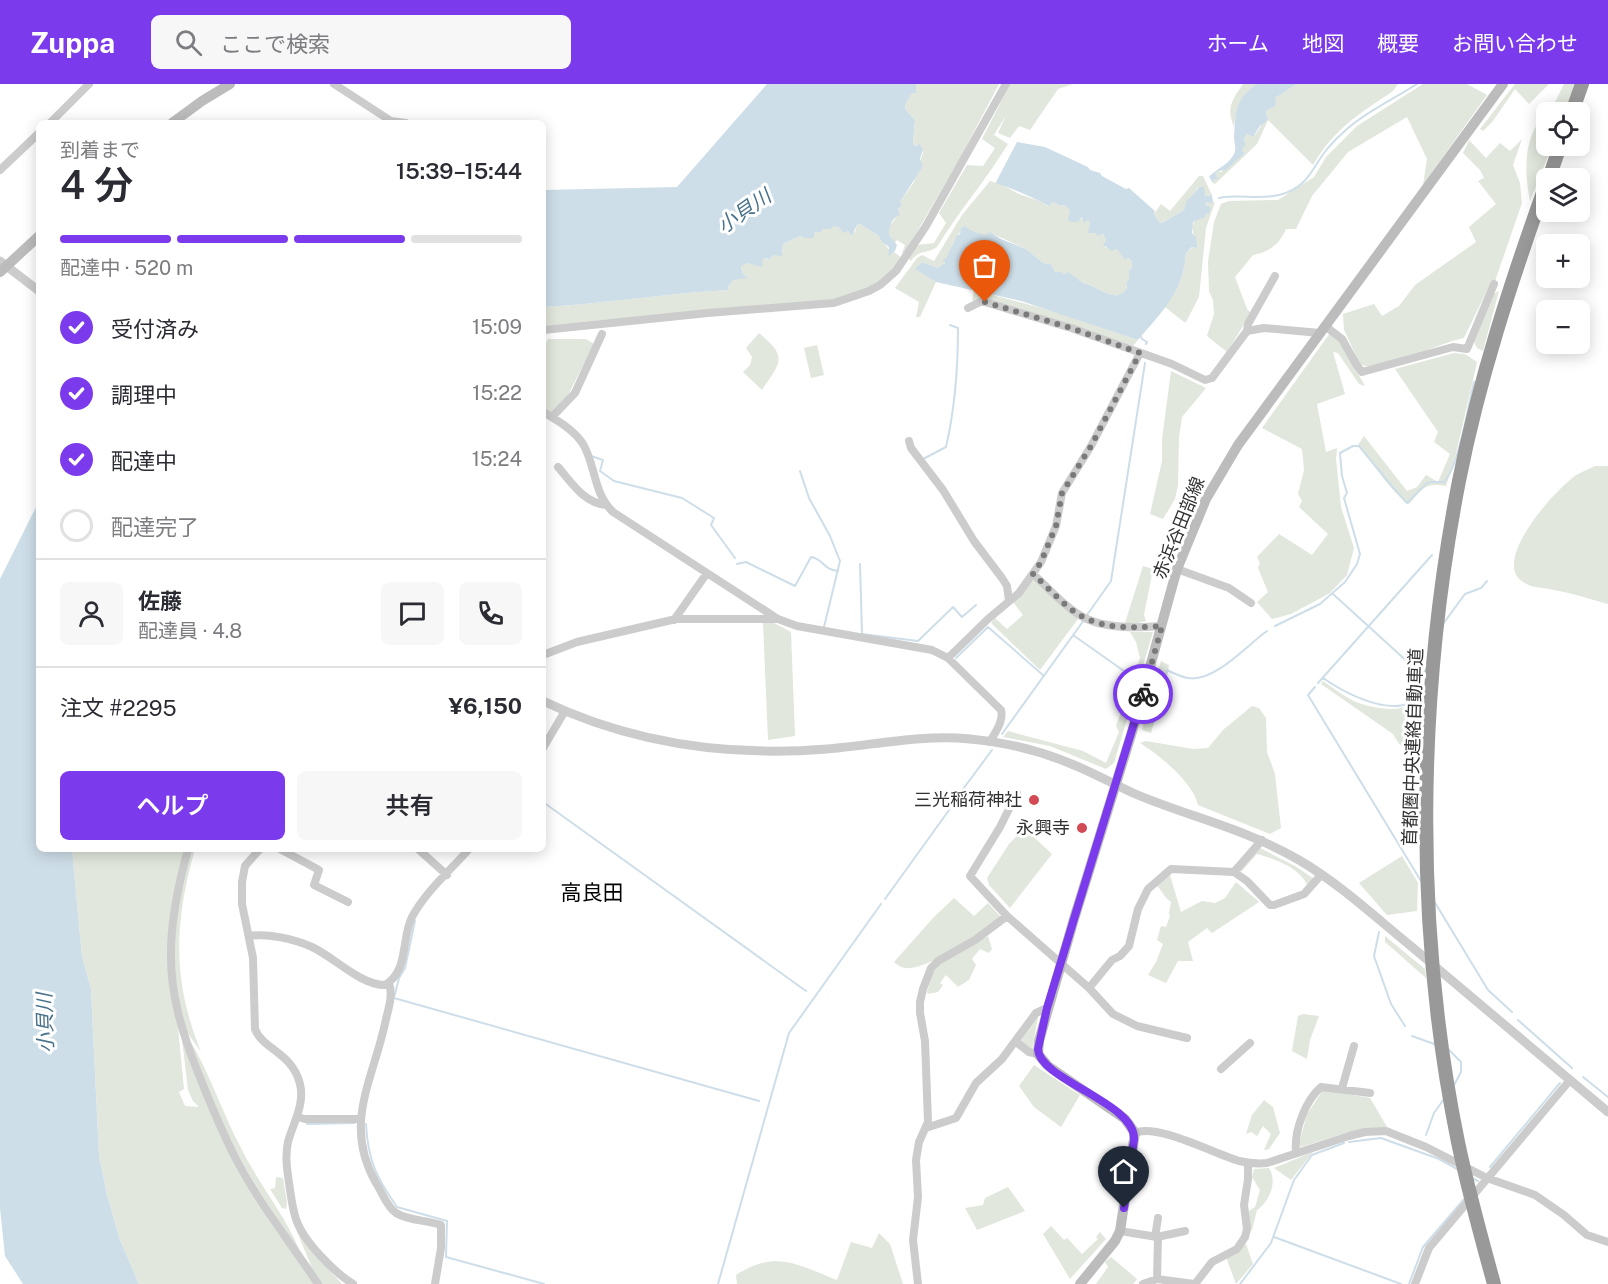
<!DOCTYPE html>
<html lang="ja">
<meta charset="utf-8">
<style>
:root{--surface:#fff;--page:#f7f7f7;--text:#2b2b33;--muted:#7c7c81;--line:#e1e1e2;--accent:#7c3aed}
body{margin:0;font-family:"Public Sans","Noto Sans JP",sans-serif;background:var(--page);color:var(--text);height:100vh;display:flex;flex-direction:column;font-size:22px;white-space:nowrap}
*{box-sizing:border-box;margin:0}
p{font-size:20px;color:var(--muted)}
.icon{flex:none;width:33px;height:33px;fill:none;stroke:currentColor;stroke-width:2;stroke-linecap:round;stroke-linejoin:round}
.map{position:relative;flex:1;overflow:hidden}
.drawer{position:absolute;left:36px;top:36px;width:510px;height:732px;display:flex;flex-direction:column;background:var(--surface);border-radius:9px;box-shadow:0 3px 15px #0003}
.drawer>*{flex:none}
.fabs{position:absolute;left:1536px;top:18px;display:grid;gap:12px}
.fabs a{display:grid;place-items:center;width:54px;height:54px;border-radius:9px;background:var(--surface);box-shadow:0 3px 15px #0003;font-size:30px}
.pin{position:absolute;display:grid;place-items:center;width:51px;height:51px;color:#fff;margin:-62px -26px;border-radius:50% 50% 50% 0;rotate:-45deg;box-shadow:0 0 6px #0007}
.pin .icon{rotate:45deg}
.courier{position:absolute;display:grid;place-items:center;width:60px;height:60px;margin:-30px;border:4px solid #7c3aed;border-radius:50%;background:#fff;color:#222;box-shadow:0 2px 8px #0007}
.overview em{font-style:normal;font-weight:600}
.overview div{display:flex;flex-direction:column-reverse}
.overview{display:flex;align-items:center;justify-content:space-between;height:102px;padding:0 24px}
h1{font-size:39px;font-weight:600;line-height:45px}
.bar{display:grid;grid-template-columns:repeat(4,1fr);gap:9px 6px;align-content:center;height:72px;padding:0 24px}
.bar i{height:8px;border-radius:4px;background:var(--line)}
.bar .active{background:var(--accent)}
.bar p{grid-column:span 4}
.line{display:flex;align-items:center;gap:15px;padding:0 24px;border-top:2px solid var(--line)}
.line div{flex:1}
.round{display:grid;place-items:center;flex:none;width:63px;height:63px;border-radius:9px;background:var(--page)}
ol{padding:0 24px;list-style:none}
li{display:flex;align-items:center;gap:18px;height:66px}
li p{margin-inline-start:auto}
li .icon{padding:6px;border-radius:50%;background:var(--accent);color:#fff;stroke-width:4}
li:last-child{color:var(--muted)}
li i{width:33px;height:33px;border:3px solid var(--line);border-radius:50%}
.button{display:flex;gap:12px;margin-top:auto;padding:12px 24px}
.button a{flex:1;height:69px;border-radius:9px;background:var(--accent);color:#fff;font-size:24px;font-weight:600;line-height:69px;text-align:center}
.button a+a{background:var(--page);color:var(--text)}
header{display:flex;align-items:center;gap:36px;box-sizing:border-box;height:84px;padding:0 30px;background:var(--accent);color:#fff}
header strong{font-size:28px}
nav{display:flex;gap:33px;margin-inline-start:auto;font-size:21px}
.search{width:420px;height:54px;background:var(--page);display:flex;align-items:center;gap:15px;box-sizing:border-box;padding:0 21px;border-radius:9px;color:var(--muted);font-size:22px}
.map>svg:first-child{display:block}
.green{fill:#e1e7dc}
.water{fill:#cedee8}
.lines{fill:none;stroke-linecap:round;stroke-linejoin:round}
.stream{stroke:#cedee8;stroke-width:2}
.minor{stroke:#ccc;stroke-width:8}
.tertiary{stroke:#ccc;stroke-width:9}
.secondary{stroke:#bcbcbc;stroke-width:10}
.motorway{stroke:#999;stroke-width:14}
.done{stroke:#7a7a7a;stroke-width:6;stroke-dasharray:0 10.8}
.route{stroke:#7c3aed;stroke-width:8}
.poi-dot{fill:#d24b54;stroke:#fff;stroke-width:2}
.labels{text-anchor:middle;stroke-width:6;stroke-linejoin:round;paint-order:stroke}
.street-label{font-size:18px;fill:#323232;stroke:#fff}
.poi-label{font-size:18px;fill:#323232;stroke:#fff;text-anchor:end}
.water-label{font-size:20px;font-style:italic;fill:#48718b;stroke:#fff}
.quarter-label{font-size:21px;fill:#000;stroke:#fff}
</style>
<header>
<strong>Zuppa</strong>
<div class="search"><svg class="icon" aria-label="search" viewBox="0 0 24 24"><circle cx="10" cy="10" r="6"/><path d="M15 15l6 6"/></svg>ここで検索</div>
<nav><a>ホーム</a><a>地図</a><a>概要</a><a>お問い合わせ</a></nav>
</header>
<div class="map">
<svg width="1608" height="1200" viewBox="0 0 1608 1200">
<rect width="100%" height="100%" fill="#fff"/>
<path class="green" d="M916,0H999L959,76L904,170L902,169L905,161L897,156L895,159L889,151V143L897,132L900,118L914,98L923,68L919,61L917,62L913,60L915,36L906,26L905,20L911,10L916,9Z
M1010,0H1073L1058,5L1030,46L1019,42L1010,54L998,49L1006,31L994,51L1008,60C986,96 959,127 937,163C928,170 919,165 911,177L908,174L917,161L934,159L946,139L939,129L967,81L983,82L995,64L982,55Z
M1243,0H1257C1242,11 1236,25 1234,43C1226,24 1232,16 1243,0Z
M1297,0H1398L1393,7C1358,31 1335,44 1313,81L1268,36L1257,60L1215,100L1213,99L1215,90L1218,87L1221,88L1245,69L1242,66L1244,54L1247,50L1253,53C1260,46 1265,35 1267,26L1275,18V14Z
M1423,0H1467L1487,11L1423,101L1427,75L1407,33L1348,68L1312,112L1296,145H1286C1280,160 1269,168 1253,171L1235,193L1247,225L1251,229L1227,268L1207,252L1214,230L1213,216L1209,207L1208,178L1214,138L1221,120L1229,117L1278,116L1314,93L1326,73L1357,42Z
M1515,0H1549L1529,20L1515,5L1493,37L1483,47L1480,45Z
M1564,0H1575L1566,28H1547L1553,22Z
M1546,29V62H1552L1530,117C1524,87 1523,52 1546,29Z
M1522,55L1513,81L1520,99L1522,119L1494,200L1492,196L1464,254C1433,261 1403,279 1371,282C1366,283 1363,282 1359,278L1344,246L1343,230L1374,220L1382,232L1399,222L1415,201L1476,158L1469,143L1496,120L1478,97L1484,94L1480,86L1463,69L1469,56L1486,74L1500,59L1510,67Z
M1199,92H1203L1212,111L1204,112L1198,103L1184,126L1162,139L1159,138L1154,130L1161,120L1170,127Z
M990,97C1000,99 1008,104 1017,109C1028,114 1036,114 1048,122L1053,118L1061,122L1065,121L1071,126L1069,134L1075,138L1084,133L1090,138L1089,146L1104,151L1106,156L1104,161L1106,164L1117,165L1132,178V183L1129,186V196L1126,201L1127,205C1116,222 1096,200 1083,199L1079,196L1055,188L1051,180L1043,179L1026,165L991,149L985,151L961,147L956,153V157L942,183L938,184L922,178L916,185L936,198L920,233H916L919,218L895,204L917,174L922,171L934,177L962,131Z
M1207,118H1215L1206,144L1199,213L1186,238H1184L1165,223C1178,206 1185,190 1186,169L1193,163L1196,164L1192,142L1195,136L1207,129Z
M860,140L879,152L892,170L894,168L902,174C890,190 875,204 856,210C825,220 789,220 756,223C685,229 614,234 543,242V223C605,220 667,209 729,206L728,203L733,195L747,193L743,190L741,182L747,179L762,182L761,179L764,174L770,176L773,171H782L783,160L800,152L804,154H812L815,148L834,142L840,144L843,148L848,147L851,149L855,148L857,141Z
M974,206L1053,227L1138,256L1133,262L1022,225L984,214L972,217Z
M1499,207L1483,267L1477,264L1474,258L1493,210Z
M759,249C789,274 780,278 762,306L743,288L750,281L752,273L746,264Z
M1330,249L1339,256L1365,302L1359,300L1338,269L1333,268L1345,310L1317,320L1326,368L1337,364L1336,375L1341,423L1354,464L1347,491L1330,509L1291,530L1272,535L1257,518L1268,508L1258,484L1260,479L1257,473L1279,450L1312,471L1328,450L1299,423L1302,417L1298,410L1304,386L1302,365L1262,344Z
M548,255H586L594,260L566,315L552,330L543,325V260L546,259Z
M817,261L824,291L811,294L804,264Z
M1454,269L1465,270L1477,278L1455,374L1446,402C1424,398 1422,405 1409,420C1388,405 1375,381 1358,361L1364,352L1407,407L1417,403L1426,391L1438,398L1450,370L1434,358L1438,348L1395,285Z
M1171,287L1206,304L1182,333L1179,353L1178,401L1175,415L1163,435L1150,430L1162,377V355Z
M1595,382H1608V520C1590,515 1572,509 1554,506C1547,504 1538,504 1531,502C1527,501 1523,498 1519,495C1496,471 1557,403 1578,390C1583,387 1590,385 1595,382Z
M1143,482L1153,485L1144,531L1146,537L1134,540L1125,539Z
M1034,495L1078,535L1040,586L991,539L995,534L1007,545L1023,531L1013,518Z
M763,539H774L791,548L795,652L768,656Z
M1130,548H1153L1114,679L1106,685L1050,662L1003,653L1008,647L1083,667L1106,679L1119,648L1116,642L1140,574L1136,558Z
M1161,577L1169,581L1168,588L1151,649L1142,646Z
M1323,597C1333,604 1345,613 1356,618C1371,624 1397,629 1412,620L1418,601L1424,603L1421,649V679C1409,671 1400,663 1393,650L1321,600Z
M1252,622L1259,624L1266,634L1267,668L1275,690L1281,744L1270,750L1198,721C1193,698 1159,671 1140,659L1146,657L1193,665L1208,664L1223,646Z
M1024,744L1052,770L1010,824L989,801L987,794L1009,760Z
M1260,764L1295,782L1314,795L1307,801C1301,784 1273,774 1257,770L1241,788L1239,784Z
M72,765H185L169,852L184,1005L179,1008L185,1022L199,1023L193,1017L188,1006L182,955L225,1057L314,1200H139L120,1156L107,1111L99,1071L91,905L82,872Z
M190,765H195C174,839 172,896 201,968L184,944L176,899L173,873L174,844Z
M1402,772L1418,799L1417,827L1387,831L1359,799Z
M1170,791L1181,828L1202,817L1215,819L1225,814L1236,798L1259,818L1212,849L1207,844L1188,858L1193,877H1178L1166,899L1148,891L1156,878L1163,860L1157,856L1161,842L1166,843L1170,832L1169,829L1171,818L1166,814L1157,801Z
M954,814L974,832L988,819L1001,833C978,849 938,880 911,884C905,885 899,883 894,878L933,834Z
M988,852L992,865L989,869L980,865L972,875L976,881L969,896L958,903L946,891L940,899L943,901L938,908L928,910L927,908L933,888L938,881Z
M1385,852L1425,885L1426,894L1385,858Z
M1303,930L1319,932L1310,956L1307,975L1292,967L1298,932Z
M1038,933L1032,966L1019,959Z
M189,955C210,989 222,1029 241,1064C258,1099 284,1129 299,1165C289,1157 282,1142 275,1131C239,1077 208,1018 189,955Z
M1034,981L1080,1011L1061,1043L1034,1023L1019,1002Z
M1323,1006L1370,1014L1387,1043L1345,1049L1301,1063L1299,1060L1307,1030Z
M1264,1016L1273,1023L1280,1049L1269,1065L1264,1066L1271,1050L1263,1042L1257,1052L1251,1048L1246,1050L1252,1031Z
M1313,1068L1291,1096L1274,1084Z
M1269,1084C1278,1098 1269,1118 1257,1126L1252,1146L1249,1145V1127L1255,1123L1260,1106L1252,1093L1254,1085Z
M276,1093L283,1094L287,1119L286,1125L282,1124L270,1105L275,1104Z
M1008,1103L1025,1127L977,1146L965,1124L983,1121L985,1114Z
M294,1140L317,1172L342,1200H322L314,1189Z
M1051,1142L1064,1156L1067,1154L1082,1170L1098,1155L1096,1153L1100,1148L1106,1155L1070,1195L1043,1150Z
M879,1149L890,1160L903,1200H737L736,1191C776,1165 798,1181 837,1196L851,1158L872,1164Z
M1246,1160L1253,1180L1236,1200L1226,1173Z
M1111,1173L1137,1195L1133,1200H1096L1108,1183L1105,1178Z"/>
<path class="water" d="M767,0H916V9L911,10L905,21L906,26L915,36L913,60L916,62L919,60L923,65L920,75L923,82L900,118L902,120L898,125L900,131C891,134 889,143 889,151L897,161L895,167L888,173L889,163L882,158L879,152L860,140L857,141L852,152L848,147L843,149L840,144L834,142L830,145H823L821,148H815L813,154H804L800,152L783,160L782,172L773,171L770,176L766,174L763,175L762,183L747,179L741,183L743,190L748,194L733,196L728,203L729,206C667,209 605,220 543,223V106L677,103Z
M1257,0H1297L1275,14C1279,27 1270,21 1266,28L1268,36L1260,42L1253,53L1247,50L1244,54V58L1246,59L1242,66L1245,69L1226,86L1218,87L1215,90L1218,95H1214L1213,99L1209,93C1217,84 1232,79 1235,67C1236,63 1234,58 1234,53C1236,28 1234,16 1257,0Z
M1017,58L1045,63L1088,83L1090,86L1100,89L1102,92L1126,105L1129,104L1155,127L1154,130L1159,138L1162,139L1184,126L1187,116L1191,113L1199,103H1204L1205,112L1212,111L1213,118L1210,119L1207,118L1206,121L1211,124L1208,131L1206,129L1205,133L1193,138L1192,149L1196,153L1197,164L1192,163L1186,169C1184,207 1162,228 1138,256L1021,217L936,198L915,185L922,178L938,184L945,179L943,176L947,173C949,165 955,161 956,152L960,150L961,144L965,142C972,148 977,148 985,151L990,148L1001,155L1026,165L1043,179L1051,180L1055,188H1061L1064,190L1068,188L1083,199C1098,201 1116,222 1127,204L1126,199L1129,196V186L1132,183V178L1128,174L1125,176L1117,165L1112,167L1103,161L1106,156L1103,150L1097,152L1096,149H1088L1090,138L1087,136L1084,139L1082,133L1078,138H1070L1068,135L1070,126L1065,121L1061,122L1053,118L1049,122C1033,114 1015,105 997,100L996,98Z
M39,417V765H72L82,872L91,905L99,1071L107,1111L120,1156L139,1200H23L5,1172L0,1124V495Z"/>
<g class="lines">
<path class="stream" d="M1219,114C1239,110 1259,116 1279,111C1309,103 1311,85 1327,65C1333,58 1340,51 1347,45C1367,27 1394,15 1417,0
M1140,250L1142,255L1147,258L1146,260
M591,372L603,376L600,387L614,397L682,414L714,434L711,441L735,474
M923,375L946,363C955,324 958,284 958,244L950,241
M800,387L809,414L830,452L840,477L824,543
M737,480L746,478L795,502L811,473C824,475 822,485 838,487
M860,480L862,550L918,557L953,523L962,533L976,521
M1333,510L1422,591
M1087,531L1111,497L1145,279
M1443,540L1465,510L1481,504L1487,497
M1275,542L1320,520L1345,498L1357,480L1360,470L1344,414L1347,409L1342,392L1340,369L1353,362H1359L1395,406L1407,419L1426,400L1430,398H1444C1459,382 1468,322 1474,298
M1073,551L1131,592
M956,574L988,543L1044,592
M1323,594C1343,608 1384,630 1410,619L1417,601L1427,584
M1318,599L1432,471
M1315,603L1308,611L1421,797
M1153,639C1157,621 1164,605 1167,586C1173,589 1181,593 1188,594C1214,599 1247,561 1267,547
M1002,650L1084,536
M955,716L992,666
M543,718L806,907
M885,815L952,722
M1434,817L1488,906L1512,928
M415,837L405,884L399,894L394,914L759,1017
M1379,848L1374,872L1391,920L1405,942
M1518,936L1572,984
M1412,952L1437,961
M1448,965L1461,978V988L1453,1003
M1583,993L1608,1013
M307,1040L355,1039
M366,1040C368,1077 376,1093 397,1123L447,1137L446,1173L544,1200
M1426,1051L1434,1029L1444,1015
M1349,1058L1381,1054L1439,1075L1459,1086
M1490,1083L1560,999
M1472,1094L1478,1097
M1274,1153L1401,1200
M718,1200L789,949L881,820
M1240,1200L1271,1159L1294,1096L1312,1071L1344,1059
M1409,1200L1423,1163L1465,1114"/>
<path class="minor" d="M334,0L391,37L406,39
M50,39L89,0
M0,86L39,49
M968,224L980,218H985L1071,244L1172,280L1205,296L1212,294L1247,247L1264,244L1320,249
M1325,242L1342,255L1356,280L1362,288L1453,263L1467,265L1494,200
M543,246L708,229L834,219L869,207L880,201L896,187L926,142L1006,0
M1247,247L1248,240L1275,192
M543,328C557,336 574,346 583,360C596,382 593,409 613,428L778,535L797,542L932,566L948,574L1001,626C1004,637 995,648 990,658
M552,333L575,309L602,250
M909,357L911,364L943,406L974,457L1002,494L1007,502L1009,517
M558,383C572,399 584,419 606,421
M1177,485L1229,504L1251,519
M1033,490C1049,504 1067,526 1087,535C1109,545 1138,544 1162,542
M674,536L707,489
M543,571L577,558L676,535H776
M948,574L988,535L1019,509L1041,478L1056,442L1062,409L1091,362L1140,269
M543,664L565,627
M1017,709L1000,743L970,792L1007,832L1089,904L1113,930L1137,942L1187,954
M188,765C179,798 171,833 171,868C170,911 183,952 199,991C210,1019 222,1048 236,1075C259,1119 291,1159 318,1200
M260,765L245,782L242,798V820L253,874L255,945C263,966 292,968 300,1000C305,1021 293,1039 288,1058C285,1072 287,1085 289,1099C291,1111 292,1124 296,1135C303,1157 334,1188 353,1200
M280,765L319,786L314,801L348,818
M418,765L447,791
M1234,788L1262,756
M249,852C268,849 294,855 312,863C334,873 360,901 385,901C409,887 401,855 412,833C426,807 450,787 469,765
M389,899C393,911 389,923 386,935C374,995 342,1039 376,1099C382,1108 387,1123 396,1129C409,1137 427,1136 441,1141V1164L435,1200
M1089,904L1112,876L1120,872L1129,862L1138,825L1148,805L1171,785L1234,788L1247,797L1270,821H1274L1304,810L1321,791
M1016,958L1029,968L1038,970
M1221,985L1250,959
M1342,1004L1354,962
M298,1033L305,1035H361
M926,1044L956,1034L976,999L1002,975L1036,929L1047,924
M1135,1049C1157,1039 1215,1070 1239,1077C1248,1079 1258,1080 1267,1079L1349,1052L1365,1048L1386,1047L1426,1063L1487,1094L1535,1111L1564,1131L1587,1151L1608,1158
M1296,1068C1294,1047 1305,1017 1321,1003L1370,1009
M1120,1147L1157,1153L1185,1147
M1155,1153L1158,1134
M1157,1195L1158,1153
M918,1200L913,1156L918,1113L916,1076L919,1058L928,1038L925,957L920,929V918L923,905L931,884L938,877L975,856L1007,832
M1143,1200L1157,1195L1194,1200
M1195,1200L1212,1178L1237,1165L1245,1153L1247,1145L1244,1121L1248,1095V1079
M1415,1200L1429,1164L1570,996"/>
<path class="tertiary" d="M0,177L39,207
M543,617C633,660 728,673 827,665C874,661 923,650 970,655C1005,658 1041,667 1074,681C1094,689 1113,700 1133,709C1189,733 1244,744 1299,776C1340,800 1375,833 1412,863C1478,918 1543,973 1608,1028"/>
<path class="secondary" d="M172,39L202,17L230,0
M0,188L39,152
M1080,1200L1115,1157L1120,1147L1135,1049L1125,1035L1048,982L1038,970L1039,957L1074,835L1132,648L1177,485L1206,415L1238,361L1503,0"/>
<path class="motorway" d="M1572,28L1582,0
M1549,94L1560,62
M1494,1200C1481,1153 1468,1106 1458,1058C1414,843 1417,612 1459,397C1479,295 1511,198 1546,100"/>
</g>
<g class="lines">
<path class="done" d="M985,218L1071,244L1140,269L1091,362L1062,409L1056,442L1041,478L1033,490C1049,504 1067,526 1087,535C1109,545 1138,544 1162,542L1143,610"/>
<path class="route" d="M1124,1124L1134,1056C1137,1019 1039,996 1038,965L1047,924L1074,835L1143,610"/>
</g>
<g class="poi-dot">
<circle cx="1034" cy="716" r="6"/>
<circle cx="1082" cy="744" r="6"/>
</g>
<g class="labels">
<g class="street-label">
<text transform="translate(1179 444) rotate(-68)" y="6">赤浜谷田部線</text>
<text transform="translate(1413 663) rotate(-88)" y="6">首都圏中央連絡自動車道</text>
</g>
<g class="poi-label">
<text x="1022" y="722">三光稲荷神社</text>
<text x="1070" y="750">永興寺</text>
</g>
<g class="water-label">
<text transform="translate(744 127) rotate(-35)" y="7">小貝川</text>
<text transform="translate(45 939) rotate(-92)" y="7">小貝川</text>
</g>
<g class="quarter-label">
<text x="592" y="816">高良田</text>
</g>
</g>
</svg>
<div class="fabs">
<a><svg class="icon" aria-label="locate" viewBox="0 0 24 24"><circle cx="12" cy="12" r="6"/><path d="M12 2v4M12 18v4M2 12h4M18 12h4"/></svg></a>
<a><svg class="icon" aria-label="layers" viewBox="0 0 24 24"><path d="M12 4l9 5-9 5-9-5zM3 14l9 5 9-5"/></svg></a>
<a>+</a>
<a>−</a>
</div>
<div class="pin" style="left:985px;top:218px;background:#ea580c"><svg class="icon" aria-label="bag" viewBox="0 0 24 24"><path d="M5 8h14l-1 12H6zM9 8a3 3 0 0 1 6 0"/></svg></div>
<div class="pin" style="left:1124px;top:1124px;background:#1f2937"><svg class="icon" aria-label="home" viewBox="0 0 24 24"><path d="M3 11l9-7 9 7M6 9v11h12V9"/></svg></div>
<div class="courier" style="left:1143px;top:610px"><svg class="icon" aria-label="bike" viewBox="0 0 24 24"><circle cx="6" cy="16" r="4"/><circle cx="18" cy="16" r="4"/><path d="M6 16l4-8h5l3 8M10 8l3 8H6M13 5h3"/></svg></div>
<section class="drawer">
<div class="overview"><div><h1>4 分</h1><p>到着まで</p></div><em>15:39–15:44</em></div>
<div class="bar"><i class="active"></i><i class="active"></i><i class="active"></i><i></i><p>配達中 · 520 m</p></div>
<ol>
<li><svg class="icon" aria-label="check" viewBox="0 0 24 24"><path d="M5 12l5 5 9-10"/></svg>受付済み<p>15:09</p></li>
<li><svg class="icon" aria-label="check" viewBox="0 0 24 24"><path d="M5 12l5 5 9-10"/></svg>調理中<p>15:22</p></li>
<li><svg class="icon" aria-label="check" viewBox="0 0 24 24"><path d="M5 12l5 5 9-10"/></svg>配達中<p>15:24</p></li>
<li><i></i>配達完了</li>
</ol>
<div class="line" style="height:108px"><a class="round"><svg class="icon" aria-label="person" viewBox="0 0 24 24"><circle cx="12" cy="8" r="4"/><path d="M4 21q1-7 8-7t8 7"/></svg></a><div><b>佐藤</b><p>配達員 · 4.8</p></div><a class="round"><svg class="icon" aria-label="chat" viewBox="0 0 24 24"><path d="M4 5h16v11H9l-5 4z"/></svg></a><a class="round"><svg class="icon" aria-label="phone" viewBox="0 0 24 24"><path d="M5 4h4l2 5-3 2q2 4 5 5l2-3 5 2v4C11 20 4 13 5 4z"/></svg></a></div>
<div class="line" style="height:78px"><div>注文 #2295</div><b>¥6,150</b></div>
<div class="button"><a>ヘルプ</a><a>共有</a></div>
</section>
</div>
